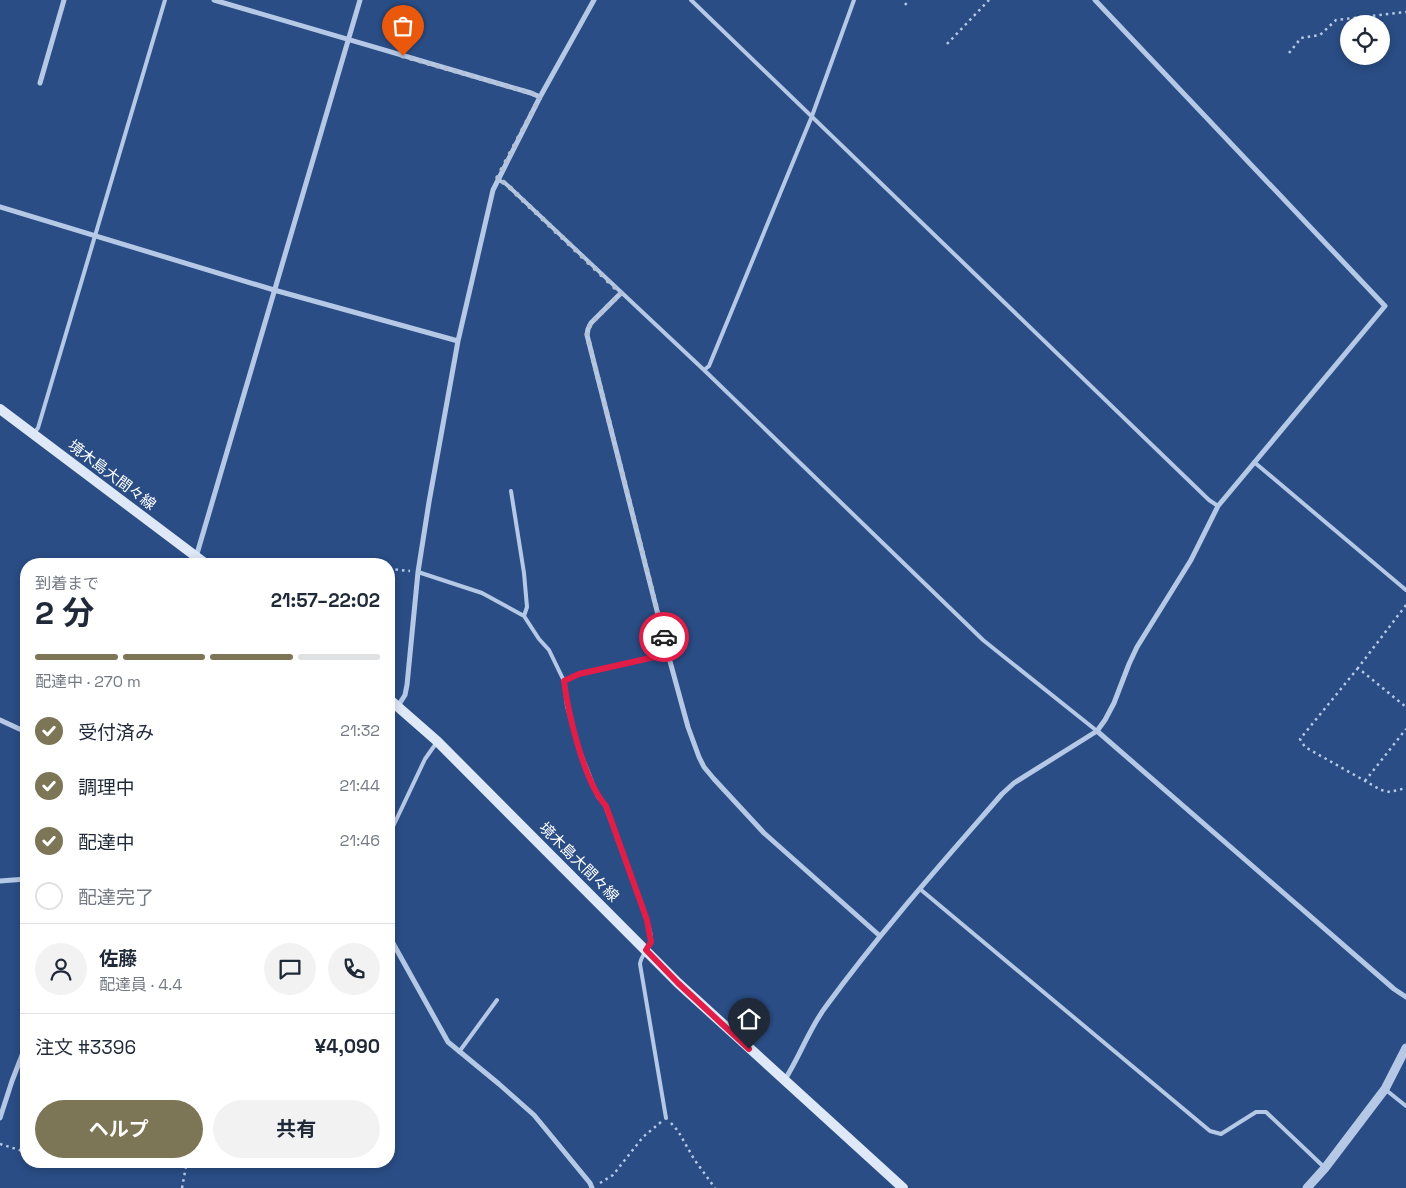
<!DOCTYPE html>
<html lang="ja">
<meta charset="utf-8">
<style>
:root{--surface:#fff;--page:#f2f2f3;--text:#1f2937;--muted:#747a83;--line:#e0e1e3;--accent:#7c7556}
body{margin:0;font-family:"Space Grotesk","Noto Sans JP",sans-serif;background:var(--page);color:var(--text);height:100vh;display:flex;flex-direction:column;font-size:19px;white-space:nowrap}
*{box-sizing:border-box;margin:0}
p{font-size:16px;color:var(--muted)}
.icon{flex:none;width:28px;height:28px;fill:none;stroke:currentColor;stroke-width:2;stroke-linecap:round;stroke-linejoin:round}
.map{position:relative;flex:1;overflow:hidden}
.panel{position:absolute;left:20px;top:558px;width:375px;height:610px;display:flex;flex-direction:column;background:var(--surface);border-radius:20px;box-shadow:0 2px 8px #0003}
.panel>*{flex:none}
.tools{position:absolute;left:1340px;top:15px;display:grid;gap:10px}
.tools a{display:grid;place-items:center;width:50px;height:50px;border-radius:50%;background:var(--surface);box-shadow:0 2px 8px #0003;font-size:25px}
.pin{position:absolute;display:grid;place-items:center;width:42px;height:42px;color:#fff;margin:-51px -21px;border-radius:50% 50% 50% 0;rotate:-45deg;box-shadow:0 0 5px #0007}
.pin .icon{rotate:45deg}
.courier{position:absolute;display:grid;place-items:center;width:50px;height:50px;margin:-25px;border:4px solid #e11d48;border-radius:50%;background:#fff;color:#222;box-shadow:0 1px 6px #0007}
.head em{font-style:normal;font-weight:700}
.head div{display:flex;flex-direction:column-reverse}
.head{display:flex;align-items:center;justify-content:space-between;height:85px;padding:0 15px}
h1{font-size:32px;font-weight:700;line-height:38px}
.bar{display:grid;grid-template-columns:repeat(4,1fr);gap:8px 5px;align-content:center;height:60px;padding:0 15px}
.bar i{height:6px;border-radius:4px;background:var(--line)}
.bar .on{background:var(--accent)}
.bar p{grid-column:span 4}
.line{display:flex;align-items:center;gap:12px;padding:0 15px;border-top:1px solid var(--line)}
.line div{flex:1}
.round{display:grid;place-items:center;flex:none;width:52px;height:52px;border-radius:26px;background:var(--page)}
ol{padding:0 15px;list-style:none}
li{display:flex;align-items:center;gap:15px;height:55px}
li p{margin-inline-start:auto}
li .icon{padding:5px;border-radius:50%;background:var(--accent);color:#fff;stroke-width:4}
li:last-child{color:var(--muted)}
li i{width:28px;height:28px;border:2px solid var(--line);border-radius:50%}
.action{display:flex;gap:10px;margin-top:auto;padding:10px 15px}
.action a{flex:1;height:58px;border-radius:30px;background:var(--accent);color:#fff;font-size:20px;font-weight:700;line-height:58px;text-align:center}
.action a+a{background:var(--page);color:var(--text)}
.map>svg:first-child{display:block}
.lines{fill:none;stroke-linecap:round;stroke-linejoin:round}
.path{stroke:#b5c9e7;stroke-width:2.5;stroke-dasharray:2.5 4;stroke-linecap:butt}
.service{stroke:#b5c9e7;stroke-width:4}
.minor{stroke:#b5c9e7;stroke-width:5}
.tertiary{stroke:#b5c9e7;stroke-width:9}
.secondary{stroke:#dee8f7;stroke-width:10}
.done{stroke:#b4c1d4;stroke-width:5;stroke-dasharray:0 9}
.route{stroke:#e11d48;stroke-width:6}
.labels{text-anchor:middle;stroke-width:4;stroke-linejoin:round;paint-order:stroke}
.street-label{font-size:15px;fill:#fff;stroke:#2a4d85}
</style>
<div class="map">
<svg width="1406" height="1188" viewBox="0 0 1406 1188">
<rect width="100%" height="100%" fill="#2a4d85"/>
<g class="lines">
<path class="path" d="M905,5L909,0
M947,44L989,0
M1289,53L1301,38L1320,35L1336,20L1406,12
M389,569L410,571
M1406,605L1358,668L1406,707
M1358,668L1300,739L1305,747L1381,790L1390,792L1406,788
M1365,781L1406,729
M671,1123L678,1131L694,1159L715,1188
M0,1144L26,1152
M59,1161C71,1165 86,1172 96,1161
M600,1183L613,1175L643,1137L661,1122
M182,1188L187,1161"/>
<path class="service" d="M691,0L1209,500L1218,506
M498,180L505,183L704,370L983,640L1097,731
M704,370L709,366L812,116L854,0
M34,433L38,428L165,0
M1254,462L1406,590
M511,491L524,573L527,607L524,616
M418,572L482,593L524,616L539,639L549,650L564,681L567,706L579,749L598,797L605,805L647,920C648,926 652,934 651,941C649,949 641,955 640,964L666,1118
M564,681L579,674L668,654
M389,835L425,759L437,742
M920,889L1210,1131L1221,1134L1256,1112H1266L1325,1168
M459,1052L497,1000
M1386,1090L1406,1106"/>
<path class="minor" d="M214,0L531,93L540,97
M40,83L64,0
M0,207L274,290L458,341
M621,293L591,323L588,329L587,335L668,654L688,727L699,757L704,767L714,779L764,833L880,936
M194,564L360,0
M398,706L405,695L407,685L418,572L429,502L458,341L493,190L540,97L594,0
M0,720L26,732
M1097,731L1394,989L1406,997
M0,881L26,879
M389,936L448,1042L499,1084L534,1115L590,1183L592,1188
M784,1081C800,1057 809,1028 827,1005C881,931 942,863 1002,794L1014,783L1097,731L1105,720L1114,703L1129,664L1137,647L1191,560L1218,506L1385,306L1095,0
M0,1118L12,1081L26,1045"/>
<path class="tertiary" d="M1307,1188L1325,1168L1385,1089L1406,1048"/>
<path class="secondary" d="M0,409L206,564
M389,699L437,741L678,983L903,1188"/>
</g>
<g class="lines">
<path class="done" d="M403,56L531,93L540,97L497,179L505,183L621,293L591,323L588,329L587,335L664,637"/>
<path class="route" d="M664,637L668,654L579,674L564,681C568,713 584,782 606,806L647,920L651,942L646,950L678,983L749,1049"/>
</g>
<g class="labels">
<g class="street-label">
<text transform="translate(112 475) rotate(37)" y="5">境木島大間々線</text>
<text transform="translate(579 862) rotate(45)" y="5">境木島大間々線</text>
</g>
</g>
</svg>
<div class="tools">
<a><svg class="icon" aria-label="locate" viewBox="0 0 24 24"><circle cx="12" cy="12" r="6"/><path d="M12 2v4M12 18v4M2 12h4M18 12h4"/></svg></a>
</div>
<div class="pin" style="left:403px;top:56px;background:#ea580c"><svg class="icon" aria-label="bag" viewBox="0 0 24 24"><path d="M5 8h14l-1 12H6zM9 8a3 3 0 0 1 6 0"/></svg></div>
<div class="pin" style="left:749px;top:1049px;background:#1f2937"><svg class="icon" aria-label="home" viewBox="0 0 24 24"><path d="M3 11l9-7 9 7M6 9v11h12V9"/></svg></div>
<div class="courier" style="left:664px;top:637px"><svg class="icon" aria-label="car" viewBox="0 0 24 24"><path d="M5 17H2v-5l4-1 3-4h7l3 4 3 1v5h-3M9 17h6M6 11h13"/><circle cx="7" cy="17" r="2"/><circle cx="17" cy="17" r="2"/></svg></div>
<section class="panel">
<div class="head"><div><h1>2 分</h1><p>到着まで</p></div><em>21:57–22:02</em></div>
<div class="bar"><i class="on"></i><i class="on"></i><i class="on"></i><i></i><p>配達中 · 270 m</p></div>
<ol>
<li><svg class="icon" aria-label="check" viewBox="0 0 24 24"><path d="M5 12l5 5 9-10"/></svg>受付済み<p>21:32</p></li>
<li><svg class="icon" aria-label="check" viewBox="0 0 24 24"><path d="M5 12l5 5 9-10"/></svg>調理中<p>21:44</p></li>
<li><svg class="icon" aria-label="check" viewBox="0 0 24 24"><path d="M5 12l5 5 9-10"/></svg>配達中<p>21:46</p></li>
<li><i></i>配達完了</li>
</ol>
<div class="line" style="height:90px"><a class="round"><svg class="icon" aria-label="person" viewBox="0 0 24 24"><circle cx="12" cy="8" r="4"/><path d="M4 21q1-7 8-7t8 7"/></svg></a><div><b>佐藤</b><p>配達員 · 4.4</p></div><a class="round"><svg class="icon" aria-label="chat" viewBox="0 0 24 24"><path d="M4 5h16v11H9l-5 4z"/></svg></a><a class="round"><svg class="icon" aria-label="phone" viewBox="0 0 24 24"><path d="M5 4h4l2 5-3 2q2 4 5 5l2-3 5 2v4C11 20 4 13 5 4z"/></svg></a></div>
<div class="line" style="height:65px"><div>注文 #3396</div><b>¥4,090</b></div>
<div class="action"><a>ヘルプ</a><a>共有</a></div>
</section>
</div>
